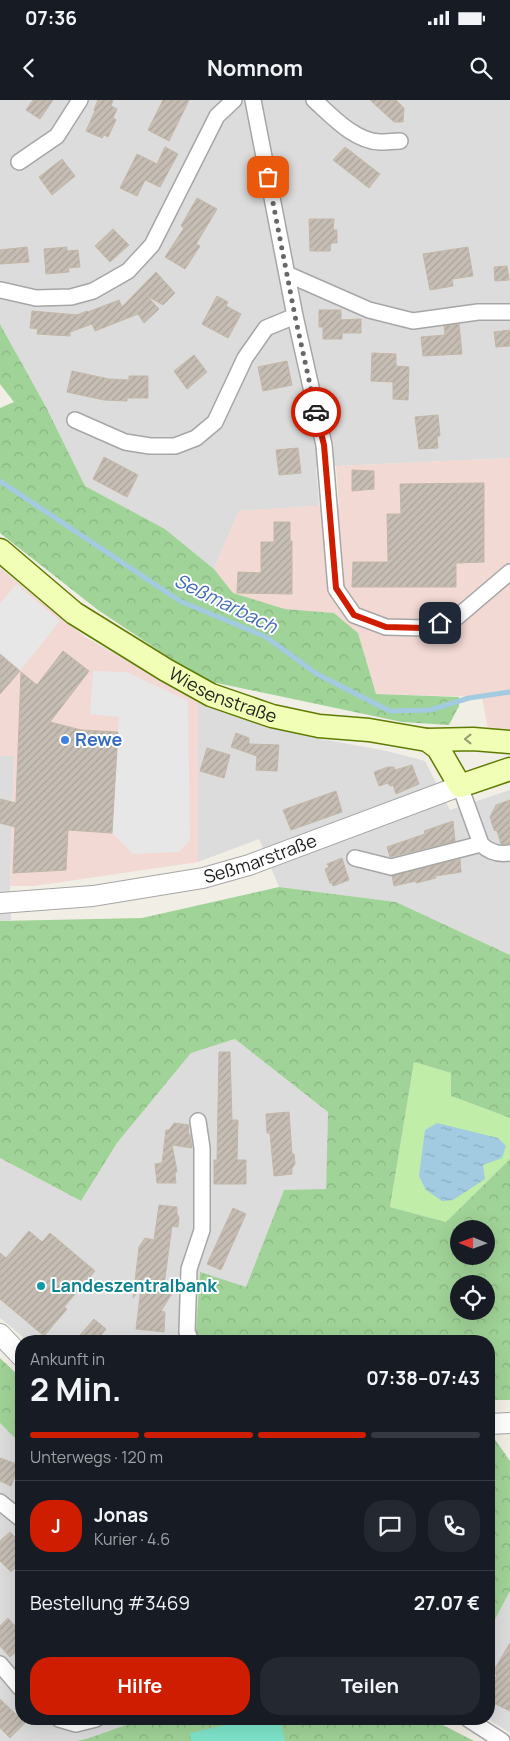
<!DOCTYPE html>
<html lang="de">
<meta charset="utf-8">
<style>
:root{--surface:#171b24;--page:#242831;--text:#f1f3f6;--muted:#9ea1a6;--line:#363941;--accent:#ce1d00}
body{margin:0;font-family:Manrope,sans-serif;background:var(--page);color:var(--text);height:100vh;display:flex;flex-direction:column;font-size:19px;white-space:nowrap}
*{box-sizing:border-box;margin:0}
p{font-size:16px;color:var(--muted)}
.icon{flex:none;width:28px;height:28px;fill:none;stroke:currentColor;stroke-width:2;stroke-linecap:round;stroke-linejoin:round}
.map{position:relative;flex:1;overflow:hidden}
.sheet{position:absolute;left:15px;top:1235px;width:480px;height:390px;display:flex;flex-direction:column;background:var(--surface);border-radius:20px;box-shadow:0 5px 20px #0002}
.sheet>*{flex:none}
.needle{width:32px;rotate:271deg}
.tools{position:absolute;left:450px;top:1120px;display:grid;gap:10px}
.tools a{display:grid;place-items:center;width:45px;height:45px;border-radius:50%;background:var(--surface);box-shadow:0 5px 20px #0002;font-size:25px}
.pin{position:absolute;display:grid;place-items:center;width:42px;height:42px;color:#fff;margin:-21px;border-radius:10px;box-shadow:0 2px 8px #0006}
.courier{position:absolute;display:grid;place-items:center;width:50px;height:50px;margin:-25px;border:4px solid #ce1d00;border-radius:50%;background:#fff;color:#222;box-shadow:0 1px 6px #0007}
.summary em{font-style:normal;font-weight:700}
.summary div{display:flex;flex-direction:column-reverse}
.summary{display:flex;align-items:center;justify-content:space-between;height:85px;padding:0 15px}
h1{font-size:32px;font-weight:700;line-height:38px}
.bar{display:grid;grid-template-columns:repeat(4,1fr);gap:8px 5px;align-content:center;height:60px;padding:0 15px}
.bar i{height:6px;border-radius:4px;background:var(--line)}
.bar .active{background:var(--accent)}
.bar p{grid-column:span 4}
.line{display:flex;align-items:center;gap:12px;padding:0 15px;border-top:1px solid var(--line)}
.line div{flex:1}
.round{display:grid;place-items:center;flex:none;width:52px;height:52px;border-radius:20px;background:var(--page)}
.action{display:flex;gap:10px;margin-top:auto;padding:10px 15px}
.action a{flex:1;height:58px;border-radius:20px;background:var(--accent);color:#fff;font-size:20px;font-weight:700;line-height:58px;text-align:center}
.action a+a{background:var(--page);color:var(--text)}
.status{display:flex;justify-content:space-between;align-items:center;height:35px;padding:0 25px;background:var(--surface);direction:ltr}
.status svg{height:14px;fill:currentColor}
header{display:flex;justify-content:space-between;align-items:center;height:65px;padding:0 15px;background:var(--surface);font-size:22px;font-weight:700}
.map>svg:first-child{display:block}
.residential{fill:#dddcdc}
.commercial{fill:#f2d9d3}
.grass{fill:#c0eea8}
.forest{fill:url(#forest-crowns);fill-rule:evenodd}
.pitch{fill:#7ee5cb}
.parking{fill:#e7e7e7}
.water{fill:url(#water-ripples)}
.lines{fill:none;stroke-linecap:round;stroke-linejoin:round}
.stream{stroke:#a2cae1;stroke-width:5}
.building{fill:url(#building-hatch);stroke:#c3b7a6}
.minor-casing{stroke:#a6a6a6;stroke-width:18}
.tertiary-casing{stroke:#a6a6a6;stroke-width:22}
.secondary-casing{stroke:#5e7c00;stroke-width:25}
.minor{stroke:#fff;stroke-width:15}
.tertiary{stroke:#fff;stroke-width:20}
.secondary{stroke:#f0feb6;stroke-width:22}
.oneway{stroke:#929a72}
.done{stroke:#686764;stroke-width:5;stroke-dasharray:0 9}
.route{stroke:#ce1d00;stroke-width:6}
.shop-dot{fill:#3f7fe0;stroke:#fff;stroke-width:2}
.culture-dot{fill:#0f9aa8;stroke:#fff;stroke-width:2}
.labels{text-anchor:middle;stroke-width:4;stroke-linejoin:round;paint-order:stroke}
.street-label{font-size:18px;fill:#1f1f1f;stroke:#fff}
.shop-label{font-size:18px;font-weight:bold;fill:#366cbe;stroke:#fff;text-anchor:start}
.culture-label{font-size:18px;font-weight:bold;fill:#0d838f;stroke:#fff;text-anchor:start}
.water-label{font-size:19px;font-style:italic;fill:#446db6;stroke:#fff}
</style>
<div class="status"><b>07:36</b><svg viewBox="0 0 49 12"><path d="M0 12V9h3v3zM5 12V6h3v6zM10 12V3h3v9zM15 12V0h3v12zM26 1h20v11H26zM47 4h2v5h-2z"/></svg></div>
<header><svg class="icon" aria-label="back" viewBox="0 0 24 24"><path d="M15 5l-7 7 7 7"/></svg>Nomnom<svg class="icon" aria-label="search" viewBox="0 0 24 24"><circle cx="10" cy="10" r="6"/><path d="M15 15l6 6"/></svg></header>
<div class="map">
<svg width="510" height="1641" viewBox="0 0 510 1641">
<defs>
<pattern id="forest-crowns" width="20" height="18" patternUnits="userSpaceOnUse" patternTransform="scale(1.25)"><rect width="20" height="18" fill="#a0d397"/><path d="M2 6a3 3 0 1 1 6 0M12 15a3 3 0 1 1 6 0" fill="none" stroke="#89b582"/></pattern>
<pattern id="water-ripples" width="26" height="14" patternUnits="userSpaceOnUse" patternTransform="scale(1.25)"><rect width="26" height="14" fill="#a2cae1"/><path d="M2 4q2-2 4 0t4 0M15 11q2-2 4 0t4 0" fill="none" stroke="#8badc1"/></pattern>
<pattern id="building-hatch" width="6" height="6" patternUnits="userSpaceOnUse" patternTransform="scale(1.25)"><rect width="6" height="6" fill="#c6beb4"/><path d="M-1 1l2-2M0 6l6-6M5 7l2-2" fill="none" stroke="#aaa39a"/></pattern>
</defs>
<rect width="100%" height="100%" fill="#f1eee5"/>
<path class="residential" d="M0,0H510V358L316,367L319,406L239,411L214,469L165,429L85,386L46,307L0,224Z
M198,599L252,616L305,636L387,651L425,661L450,710L510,690V855L396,802L279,787L259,739L198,762Z
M14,655L10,786L11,820L0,821V656Z
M235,939L328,1012L326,1090L284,1091L246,1188L200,1172L196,1232L201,1241H28L0,1218V1058L81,1101L117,1043L191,953Z
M0,1323L21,1344V1619H143L89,1638L77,1641H0Z
M510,1491V1633L488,1619L489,1531Z"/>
<path class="commercial" d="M510,358V630H488L482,597L376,594L358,533L334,513L285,509L233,493L214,469L239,411L339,404L336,366Z
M0,468L85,537L198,599V762L34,786H10L14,656H0Z"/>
<path class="grass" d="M414,962L451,973V996L510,1018V1059L446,1122L390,1107Z"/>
<path class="forest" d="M0,224L46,307L85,386L165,429L214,469L233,493L285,509L334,513L358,533L376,594L459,597V606L449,625L402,622L212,582L197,576L98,510L0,433V308L14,302L0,284Z
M279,787L396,802L510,855V1018L451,996V973L414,962L390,1107L446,1122L510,1059V1300H489V1241H201L196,1232L200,1172L246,1187L284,1090L326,1089L328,1012L235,939L191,953L117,1043L81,1101L0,1058V821L142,818ZM459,1129H486V1156H459ZM459,1184H486V1211H459Z
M0,1258L21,1278V1344L0,1323Z
M489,1337L494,1338L510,1361V1491L489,1531Z
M143,1619H443L441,1624L474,1641H77L89,1638Z"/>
<path class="pitch" d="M253,1619H280L285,1641H191L190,1633Z"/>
<path class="parking" d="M16,484L60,521L20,571L0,554V504Z
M93,571L127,572L188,601L190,740L179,752L133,754L112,733L119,617L90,614Z"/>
<path class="water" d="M437,1023L498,1038L506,1046L502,1058L483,1065L485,1079L453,1100L442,1101L426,1090L419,1076L425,1030Z"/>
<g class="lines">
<path class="stream" d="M0,381L180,501L266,537L317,574L390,611L430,610L469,598L510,592"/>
</g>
<path class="building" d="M33,0H53L40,19L26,10Z
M98,0H113L111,6L117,9L113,18L116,20L108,37L104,35L102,38L86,31L95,11L94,10Z
M163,0H189L169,41L148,30Z
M370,0H396L404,8L403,22H394Z
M165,47L178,54L160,87L145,80L137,96L120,88L137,54L157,64Z
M345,47L380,74L369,88L333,60Z
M62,59L75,76L52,95L39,77Z
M197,98L217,109L196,144L200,146L185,169L165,157L184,128L181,126Z
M309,119H334L333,130H337V143H331L330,151H310Z
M113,129L129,145L110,162L95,146Z
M27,147L29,162L0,164V150Z
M67,147V151L78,150L80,167L68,168L69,172L46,174L44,149Z
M468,147L473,176L452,179L453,186L430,190L423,154Z
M507,166L509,180L495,181L494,167Z
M156,172L175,193L163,205L147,196L159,209L144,223L138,214L95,231L92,224L70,232V236L37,234L38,229L30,228L32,211L77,215L87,211L88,212L119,200L122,207Z
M217,196L228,202L226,206L241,214L228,238L202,224Z
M319,210H341V220L361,219V233H342V239H323V227H319Z
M459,224L462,254L423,256L421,237L445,235L444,226Z
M510,230V246L496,247L494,232Z
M372,253L396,254V266L409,267L408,300L393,299V282L371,281Z
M194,255L207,272L187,289L174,271Z
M287,261L292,285L263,291L258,267Z
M72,271L109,279L129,280V276H148V298H127V301L104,300L67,292Z
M438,315L440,336H437L438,348L419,349L415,317Z
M298,348L301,373L279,375L276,350Z
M104,357L138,375L127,397L93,379Z
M352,370L374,371V389L352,391Z
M484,383V462L456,463V487H352L353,462H388L387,414H401L400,384Z
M274,422H290V441H292V494L237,493L238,472L261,473V442H274Z
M63,551L89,571L50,622L81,630L118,632L112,733L68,730L66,770L13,773L15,727L0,723V699L16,703L21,572L37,585Z
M0,554L20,571L0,594Z
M236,633L249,638V644L279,645L277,671L256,670L257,656L231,647Z
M207,648L230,655L224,678L200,671Z
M412,665L419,684L396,694L393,685L390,686L388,683L379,686L374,672L388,667H394L395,670Z
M336,691L342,712L291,730L283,710Z
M510,700V744H501L497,731L494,730L490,717L496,705Z
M453,721L455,741L390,757L387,747L425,734L424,731Z
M342,758L349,780L333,786L332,783H330L325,769L329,767L327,764Z
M460,759L461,772L435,776L436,778L416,783V781L394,786L392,776Z
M219,952H230L232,1020H238L237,1060H246V1084H214V1060H217Z
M289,1012L292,1054H294L295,1064L292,1068V1074L274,1076L270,1033H267L266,1014Z
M174,1023L189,1025L188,1034H190L192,1048L172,1045L177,1071L175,1074L176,1083H157L155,1064L162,1063L166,1030H169Z
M159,1105L177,1107V1114L179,1117L178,1127L172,1126L164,1185L171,1186V1195L161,1211L165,1212L164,1232L136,1229L141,1188L133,1198L139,1147L145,1138L154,1140Z
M233,1108L246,1114L221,1170L207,1164Z
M29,1131L42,1142L50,1133L95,1171L64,1207L67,1209L44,1236L0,1199V1153L6,1158Z
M94,1219L106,1229L96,1241H75Z
M0,1358L19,1365L11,1386L0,1381Z
M10,1432L21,1443V1462L11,1472L0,1461V1441Z
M8,1518L21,1533V1547L10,1557L0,1546V1526Z
M510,1543V1611L489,1601V1590L497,1575L493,1572Z
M0,1599L25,1623L10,1638L0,1628Z"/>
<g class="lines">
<defs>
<path id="minor" d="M253,0L295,216L324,345L336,489L354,515L386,527L424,528L456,518L510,472
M314,0C332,16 354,41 380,42C387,42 394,41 400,41
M19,62L57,36L80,0
M287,174L369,210L413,221L478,212H510
M1,190L36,198L71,197L93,191L128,171L152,145L217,16L234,0
M75,320L125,342L150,346H175L196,338L215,322L245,258L266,228L295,216
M481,744C489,752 498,755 510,753
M355,758L391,767L481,744L460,686
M191,1241L187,1232L189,1169L202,1130V1048L198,1021
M0,1402L21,1419
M0,1564L21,1589
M59,1619L76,1624L96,1619
M468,1619L502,1641"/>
<g id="tertiary">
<path id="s1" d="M0,803L93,796L203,778L249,765L460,686"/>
<path d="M0,1234L21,1256"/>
<path d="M489,1324L510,1323"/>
</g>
<g id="secondary">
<path id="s2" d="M0,450L74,513L166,570L211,595L272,616L319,626L369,630L427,640L438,648L460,686L510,669"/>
<path d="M427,640L473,639L510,642"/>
</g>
</defs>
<use href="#minor" class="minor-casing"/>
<use href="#tertiary" class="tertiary-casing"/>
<use href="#secondary" class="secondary-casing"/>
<use href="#minor" class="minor"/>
<use href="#tertiary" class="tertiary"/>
<use href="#secondary" class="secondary"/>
</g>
<defs><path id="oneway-chevron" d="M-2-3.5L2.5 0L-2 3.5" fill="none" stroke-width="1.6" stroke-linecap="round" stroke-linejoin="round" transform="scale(1.25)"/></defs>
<use class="oneway" href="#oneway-chevron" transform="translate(468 639) rotate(180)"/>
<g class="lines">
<path class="done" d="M268,77L295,216L316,312"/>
<path class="route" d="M316,312L324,345L336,488L354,515L386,527L424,528L440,523"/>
</g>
<circle class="shop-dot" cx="65" cy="640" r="5"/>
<circle class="culture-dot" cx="41" cy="1186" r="5"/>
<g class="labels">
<g class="street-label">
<text dy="6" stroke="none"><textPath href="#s2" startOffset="268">Wiesenstraße</textPath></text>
<text dy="6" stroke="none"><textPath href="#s1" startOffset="265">Seßmarstraße</textPath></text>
</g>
<g class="shop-label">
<text x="75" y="646">Rewe</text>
</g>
<g class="culture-label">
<text x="51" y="1192">Landeszentralbank</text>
</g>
<g class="water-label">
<text transform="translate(226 503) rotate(26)" y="7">Seßmarbach</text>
</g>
</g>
</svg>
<div class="tools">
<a><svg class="needle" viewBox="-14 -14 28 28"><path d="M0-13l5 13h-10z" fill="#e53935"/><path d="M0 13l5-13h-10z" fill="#9ea1a6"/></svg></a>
<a><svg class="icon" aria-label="locate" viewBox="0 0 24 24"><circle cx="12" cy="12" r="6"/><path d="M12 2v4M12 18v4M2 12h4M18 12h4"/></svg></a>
</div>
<div class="pin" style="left:268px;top:77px;background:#ea580c"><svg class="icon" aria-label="bag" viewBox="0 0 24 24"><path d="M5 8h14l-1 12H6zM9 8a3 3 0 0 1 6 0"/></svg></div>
<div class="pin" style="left:440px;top:523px;background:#1f2937"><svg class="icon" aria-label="home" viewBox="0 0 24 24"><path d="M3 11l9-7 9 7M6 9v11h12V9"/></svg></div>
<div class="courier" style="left:316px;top:312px"><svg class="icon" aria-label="car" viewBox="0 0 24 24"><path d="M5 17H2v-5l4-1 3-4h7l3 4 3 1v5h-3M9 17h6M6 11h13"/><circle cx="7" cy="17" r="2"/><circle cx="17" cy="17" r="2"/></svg></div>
<section class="sheet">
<div class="summary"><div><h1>2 Min.</h1><p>Ankunft in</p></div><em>07:38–07:43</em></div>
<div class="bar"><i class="active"></i><i class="active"></i><i class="active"></i><i></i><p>Unterwegs · 120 m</p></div>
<div class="line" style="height:90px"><b class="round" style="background:var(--accent);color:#fff">J</b><div><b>Jonas</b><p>Kurier · 4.6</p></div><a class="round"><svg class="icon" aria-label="chat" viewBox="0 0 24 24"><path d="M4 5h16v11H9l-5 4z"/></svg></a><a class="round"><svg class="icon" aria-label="phone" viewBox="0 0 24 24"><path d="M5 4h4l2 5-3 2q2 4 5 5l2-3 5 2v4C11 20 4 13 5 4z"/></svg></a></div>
<div class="line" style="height:65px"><div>Bestellung #3469</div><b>27.07 €</b></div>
<div class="action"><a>Hilfe</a><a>Teilen</a></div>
</section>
</div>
